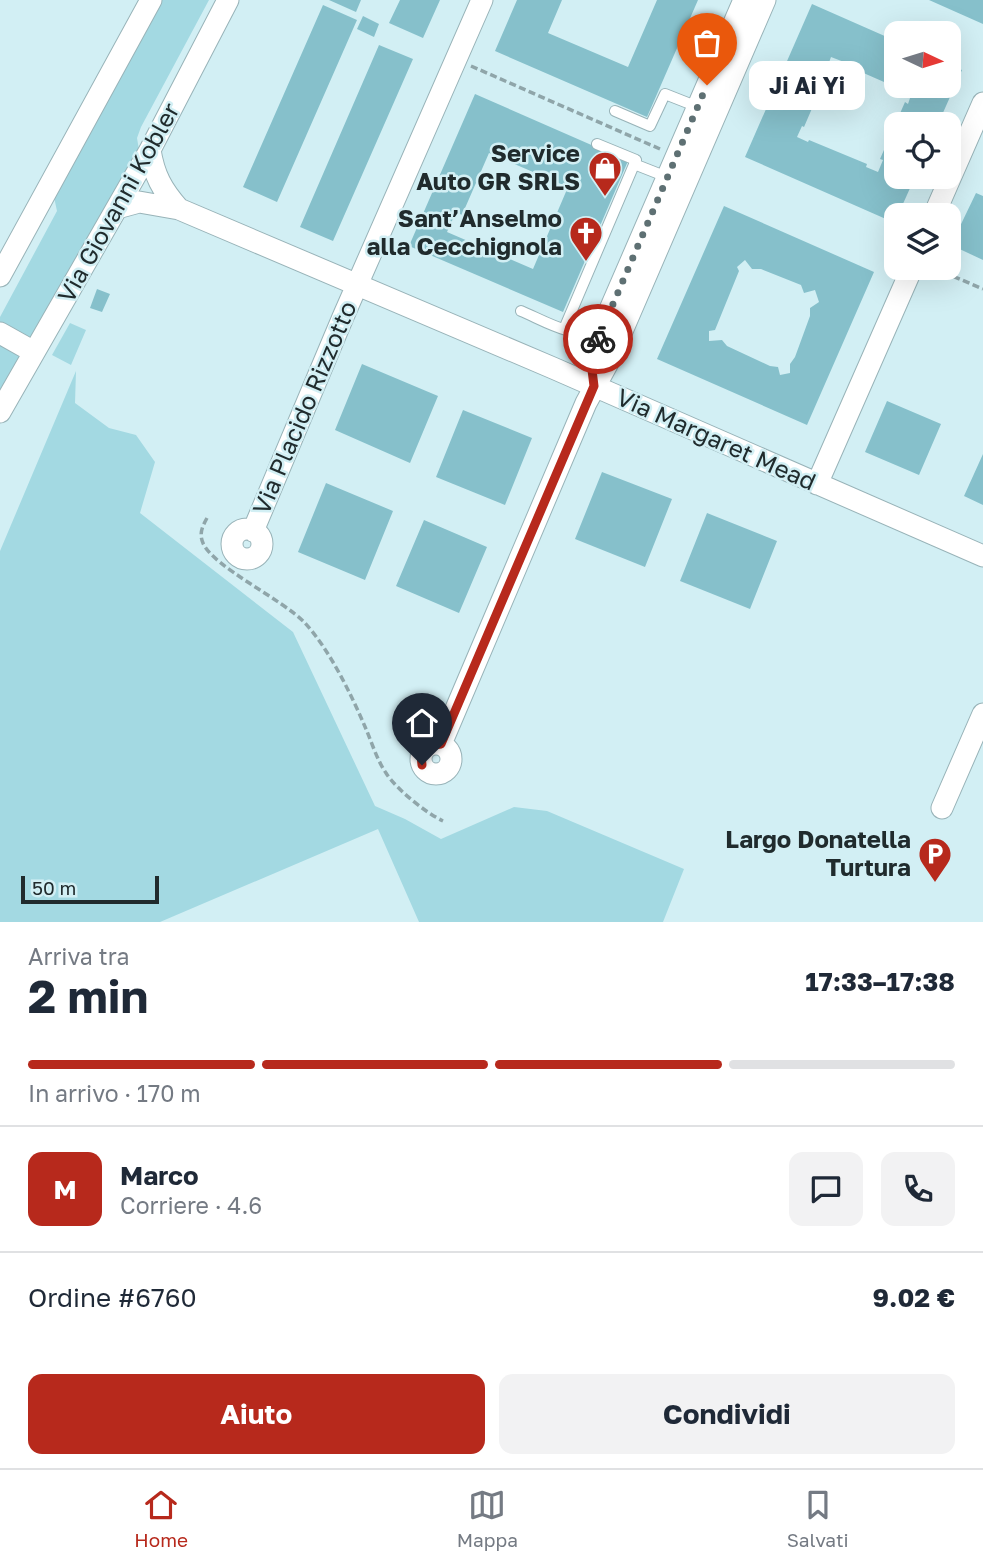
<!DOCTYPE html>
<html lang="it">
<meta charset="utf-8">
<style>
:root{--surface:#fff;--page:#f2f2f3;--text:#1f2937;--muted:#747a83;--line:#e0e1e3;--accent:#b7291c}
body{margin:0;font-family:"Golos Text",sans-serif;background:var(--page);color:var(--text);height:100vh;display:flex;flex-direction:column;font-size:26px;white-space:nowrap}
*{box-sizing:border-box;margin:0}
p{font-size:23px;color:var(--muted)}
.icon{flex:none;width:38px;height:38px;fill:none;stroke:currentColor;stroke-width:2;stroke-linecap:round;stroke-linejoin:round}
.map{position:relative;height:922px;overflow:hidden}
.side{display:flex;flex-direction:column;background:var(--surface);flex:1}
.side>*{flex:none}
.needle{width:46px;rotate:94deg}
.buttons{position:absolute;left:884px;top:21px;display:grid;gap:14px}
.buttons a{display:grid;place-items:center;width:77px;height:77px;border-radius:14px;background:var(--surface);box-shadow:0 7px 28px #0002;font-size:35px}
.scale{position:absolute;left:21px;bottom:18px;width:138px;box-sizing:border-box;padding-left:7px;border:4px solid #202b2d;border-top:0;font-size:19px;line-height:24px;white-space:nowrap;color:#202b2d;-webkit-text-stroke:5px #d2eff4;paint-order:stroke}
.pin{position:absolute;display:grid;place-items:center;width:60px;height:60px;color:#fff;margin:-72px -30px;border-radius:50% 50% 50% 0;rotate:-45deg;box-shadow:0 0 7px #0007}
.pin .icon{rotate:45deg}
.courier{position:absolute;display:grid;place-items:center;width:70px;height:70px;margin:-35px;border:5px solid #b7291c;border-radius:50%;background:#fff;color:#222;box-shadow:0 2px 9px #0007}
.bubble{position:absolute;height:49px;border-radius:14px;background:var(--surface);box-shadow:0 7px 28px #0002;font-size:23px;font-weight:700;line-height:49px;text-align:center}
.headline em{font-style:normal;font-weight:700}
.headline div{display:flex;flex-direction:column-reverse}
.headline{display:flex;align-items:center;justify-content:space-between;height:119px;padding:0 28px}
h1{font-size:46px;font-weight:700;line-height:52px}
.bar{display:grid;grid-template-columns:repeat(4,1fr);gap:10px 7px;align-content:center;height:84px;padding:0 28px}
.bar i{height:9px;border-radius:5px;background:var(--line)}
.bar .current{background:var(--accent)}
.bar p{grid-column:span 4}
.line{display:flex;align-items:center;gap:18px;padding:0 28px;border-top:2px solid var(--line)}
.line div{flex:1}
.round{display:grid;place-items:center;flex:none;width:74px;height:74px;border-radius:14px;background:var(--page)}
.primary-button{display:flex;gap:14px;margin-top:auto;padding:14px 28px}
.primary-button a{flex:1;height:80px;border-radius:14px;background:var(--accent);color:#fff;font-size:28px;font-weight:700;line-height:80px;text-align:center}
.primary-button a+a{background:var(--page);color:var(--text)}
.tab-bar{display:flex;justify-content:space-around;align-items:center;height:98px;border-top:2px solid var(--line);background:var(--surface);font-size:19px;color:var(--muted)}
.tab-bar a{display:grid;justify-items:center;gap:4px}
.tab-bar .current{color:var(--accent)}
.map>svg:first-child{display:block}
.green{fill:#a3d9e2}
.building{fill:#86c0cb;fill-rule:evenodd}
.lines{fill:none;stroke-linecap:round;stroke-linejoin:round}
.lane-casing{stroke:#98b3b8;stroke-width:12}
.street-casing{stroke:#98b3b8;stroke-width:23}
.path{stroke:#8fa5a9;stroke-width:3.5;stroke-dasharray:7 3.5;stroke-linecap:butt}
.lane{stroke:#fff;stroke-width:10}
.street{stroke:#fff;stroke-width:21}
.done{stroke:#5e7073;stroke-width:7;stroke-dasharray:0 12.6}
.route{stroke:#b7291c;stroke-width:9}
.labels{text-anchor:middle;stroke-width:5;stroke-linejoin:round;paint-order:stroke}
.poi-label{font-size:24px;font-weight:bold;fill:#202b2d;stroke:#d2eff4;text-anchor:end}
.street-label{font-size:24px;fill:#202b2d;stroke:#d2eff4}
</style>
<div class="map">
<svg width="983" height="922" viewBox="0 0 983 922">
<rect width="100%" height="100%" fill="#d2eff4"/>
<path class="green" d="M160,0H209L141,127L137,138L139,150L0,390V317L57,211L54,197Z
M70,323L86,330L71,365L52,355Z
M76,371L75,403L109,428L136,435L155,462L140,513L293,632L375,806L405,819L441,839L514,807L547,811L684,869L663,922H419L378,829L160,922H0V551Z"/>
<path class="building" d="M329,0H361L356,12Z
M400,0H440L423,38L389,23Z
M517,0H562L548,33L628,67L657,0H698L647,117L495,51Z
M929,0H983V24Z
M812,4L896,41V86H948V64L962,70L938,124H896V177H915L898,215H896L895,223L745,157ZM831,57L844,62L843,64L900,89L901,86L909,90L908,93L911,95L908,104L905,102L880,159L883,160L878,172L866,167L867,164L809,140L808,142L797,137L802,126L804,127L829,69L827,68Z
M323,5L357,20L277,202L243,187Z
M363,16L379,24L374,37L357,29Z
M379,45L413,59L333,241L300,227Z
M475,94L628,161L563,312L409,246ZM489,153L568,187L533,269L447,232L456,212L462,215Z
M976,193L983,196V260L951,245Z
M724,206L874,272L807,425L657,359ZM745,260L752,269H761L801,285L804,293L815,290L819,302L810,308V316L795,357L790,364V373L780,375L778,367L770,366L727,346L722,340L709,341V331L715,330L739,271L737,267Z
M97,289L110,294L102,312L90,308Z
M362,364L438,396L410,463L335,430Z
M887,401L941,424L919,475L865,452Z
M463,410L532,438L505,505L436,477Z
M983,454V505L964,496Z
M602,472L672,499L645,567L575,539Z
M326,483L393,511L365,580L298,552Z
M707,513L777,541L750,609L680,581Z
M424,520L487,547L459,613L396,586Z"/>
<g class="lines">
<defs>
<path id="lane" d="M615,111L650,126L665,94L698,107
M634,164L667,177
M521,311C545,321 574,340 600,330
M564,329L636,160L597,144"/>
<path id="street" d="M150,150C154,175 162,190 179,209
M117,208L139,202L179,209L553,368L983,556
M934,215L983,103
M0,276L151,0
M0,333L25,347
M594,386L591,367L592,351L744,0
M0,412L150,150L228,0
M817,484L912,268
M232 544a15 15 0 1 1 30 0a15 15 0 1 1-30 0Z
M253,531L343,317L482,0
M421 759a15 15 0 1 1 30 0a15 15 0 1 1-30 0Z
M441,744L586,403L610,359L765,0
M942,808L983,714"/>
</defs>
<use href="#lane" class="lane-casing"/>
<use href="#street" class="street-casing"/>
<path class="path" d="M471,66L660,149
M934,268L983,289
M207,518C202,527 199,534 203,543C212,566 283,600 304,622C330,650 351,694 366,729C372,743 377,760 386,773C396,789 426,813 443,821"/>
<use href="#lane" class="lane"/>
<use href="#street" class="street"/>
</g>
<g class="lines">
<path class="done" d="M598,339L707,85"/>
<path class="route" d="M422,765L421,755L427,746L441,744L594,386L591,362L598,339"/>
</g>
<defs>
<symbol id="shop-pin" viewBox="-11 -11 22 30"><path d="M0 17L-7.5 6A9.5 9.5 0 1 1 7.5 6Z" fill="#b7291c" stroke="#d2eff4"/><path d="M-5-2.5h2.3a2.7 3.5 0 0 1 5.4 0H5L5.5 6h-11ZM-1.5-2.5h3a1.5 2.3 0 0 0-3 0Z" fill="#fff"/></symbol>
<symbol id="church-pin" viewBox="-11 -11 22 30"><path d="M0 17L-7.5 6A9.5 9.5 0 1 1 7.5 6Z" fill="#b7291c" stroke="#d2eff4"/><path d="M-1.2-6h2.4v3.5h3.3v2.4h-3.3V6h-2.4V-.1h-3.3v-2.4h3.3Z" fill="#fff"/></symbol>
<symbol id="parking-pin" viewBox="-11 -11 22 30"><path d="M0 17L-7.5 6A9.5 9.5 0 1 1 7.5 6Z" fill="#b7291c" stroke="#d2eff4"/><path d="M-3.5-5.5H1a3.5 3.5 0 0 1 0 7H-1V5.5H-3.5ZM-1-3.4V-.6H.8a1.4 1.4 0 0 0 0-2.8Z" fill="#fff"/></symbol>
</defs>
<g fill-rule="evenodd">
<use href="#shop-pin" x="586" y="149" width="38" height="52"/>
<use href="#church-pin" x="567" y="214" width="38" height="52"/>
<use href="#parking-pin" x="916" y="835" width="38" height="52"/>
</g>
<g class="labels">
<g class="poi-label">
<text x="580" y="162">Service<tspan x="580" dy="28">Auto GR SRLS</tspan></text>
<text x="562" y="227">Sant’Anselmo<tspan x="562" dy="28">alla Cecchignola</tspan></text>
<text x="911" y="848">Largo Donatella<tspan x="911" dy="28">Turtura</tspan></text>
</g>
<g class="street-label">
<text transform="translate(119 203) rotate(-61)" y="8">Via Giovanni Kobler</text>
<text transform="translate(305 408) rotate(-67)" y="8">Via Placido Rizzotto</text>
<text transform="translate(716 440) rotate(24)" y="8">Via Margaret Mead</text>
</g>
</g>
</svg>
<div class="buttons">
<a><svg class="needle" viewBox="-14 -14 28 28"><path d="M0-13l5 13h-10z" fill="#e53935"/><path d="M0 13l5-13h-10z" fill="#747a83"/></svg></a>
<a><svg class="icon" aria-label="locate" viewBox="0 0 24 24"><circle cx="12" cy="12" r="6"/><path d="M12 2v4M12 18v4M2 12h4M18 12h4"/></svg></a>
<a><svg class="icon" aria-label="layers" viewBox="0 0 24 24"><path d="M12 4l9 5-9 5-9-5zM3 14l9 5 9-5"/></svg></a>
</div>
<div class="scale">50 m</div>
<div class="pin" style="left:707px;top:85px;background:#ea580c"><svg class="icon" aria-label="bag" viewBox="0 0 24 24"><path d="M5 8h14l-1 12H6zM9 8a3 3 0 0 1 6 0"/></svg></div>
<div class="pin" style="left:422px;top:765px;background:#1f2937"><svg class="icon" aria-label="home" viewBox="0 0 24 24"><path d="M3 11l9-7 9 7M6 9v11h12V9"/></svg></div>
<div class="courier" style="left:598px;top:339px"><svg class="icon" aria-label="bike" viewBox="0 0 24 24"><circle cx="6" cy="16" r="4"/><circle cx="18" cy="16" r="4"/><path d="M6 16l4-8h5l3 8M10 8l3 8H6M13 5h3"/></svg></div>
<div class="bubble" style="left:749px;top:61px;width:116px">Ji Ai Yi</div>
</div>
<section class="side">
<div class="headline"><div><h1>2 min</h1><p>Arriva tra</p></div><em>17:33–17:38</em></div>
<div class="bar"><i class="current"></i><i class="current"></i><i class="current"></i><i></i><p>In arrivo · 170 m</p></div>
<div class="line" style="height:126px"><b class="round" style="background:var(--accent);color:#fff">M</b><div><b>Marco</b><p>Corriere · 4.6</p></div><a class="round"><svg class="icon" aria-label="chat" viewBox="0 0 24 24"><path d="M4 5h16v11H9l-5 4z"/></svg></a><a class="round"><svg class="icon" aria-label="phone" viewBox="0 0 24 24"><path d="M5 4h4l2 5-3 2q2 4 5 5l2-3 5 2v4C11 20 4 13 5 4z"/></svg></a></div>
<div class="line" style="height:91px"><div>Ordine #6760</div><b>9.02 €</b></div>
<div class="primary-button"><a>Aiuto</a><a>Condividi</a></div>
</section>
<nav class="tab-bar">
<a class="current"><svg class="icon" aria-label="home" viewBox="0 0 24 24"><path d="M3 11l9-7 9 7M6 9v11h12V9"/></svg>Home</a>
<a><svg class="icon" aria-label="map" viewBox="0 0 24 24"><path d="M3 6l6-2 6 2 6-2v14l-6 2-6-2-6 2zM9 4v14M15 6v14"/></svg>Mappa</a>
<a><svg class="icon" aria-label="saved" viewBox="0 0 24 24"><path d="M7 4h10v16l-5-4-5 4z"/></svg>Salvati</a>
</nav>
